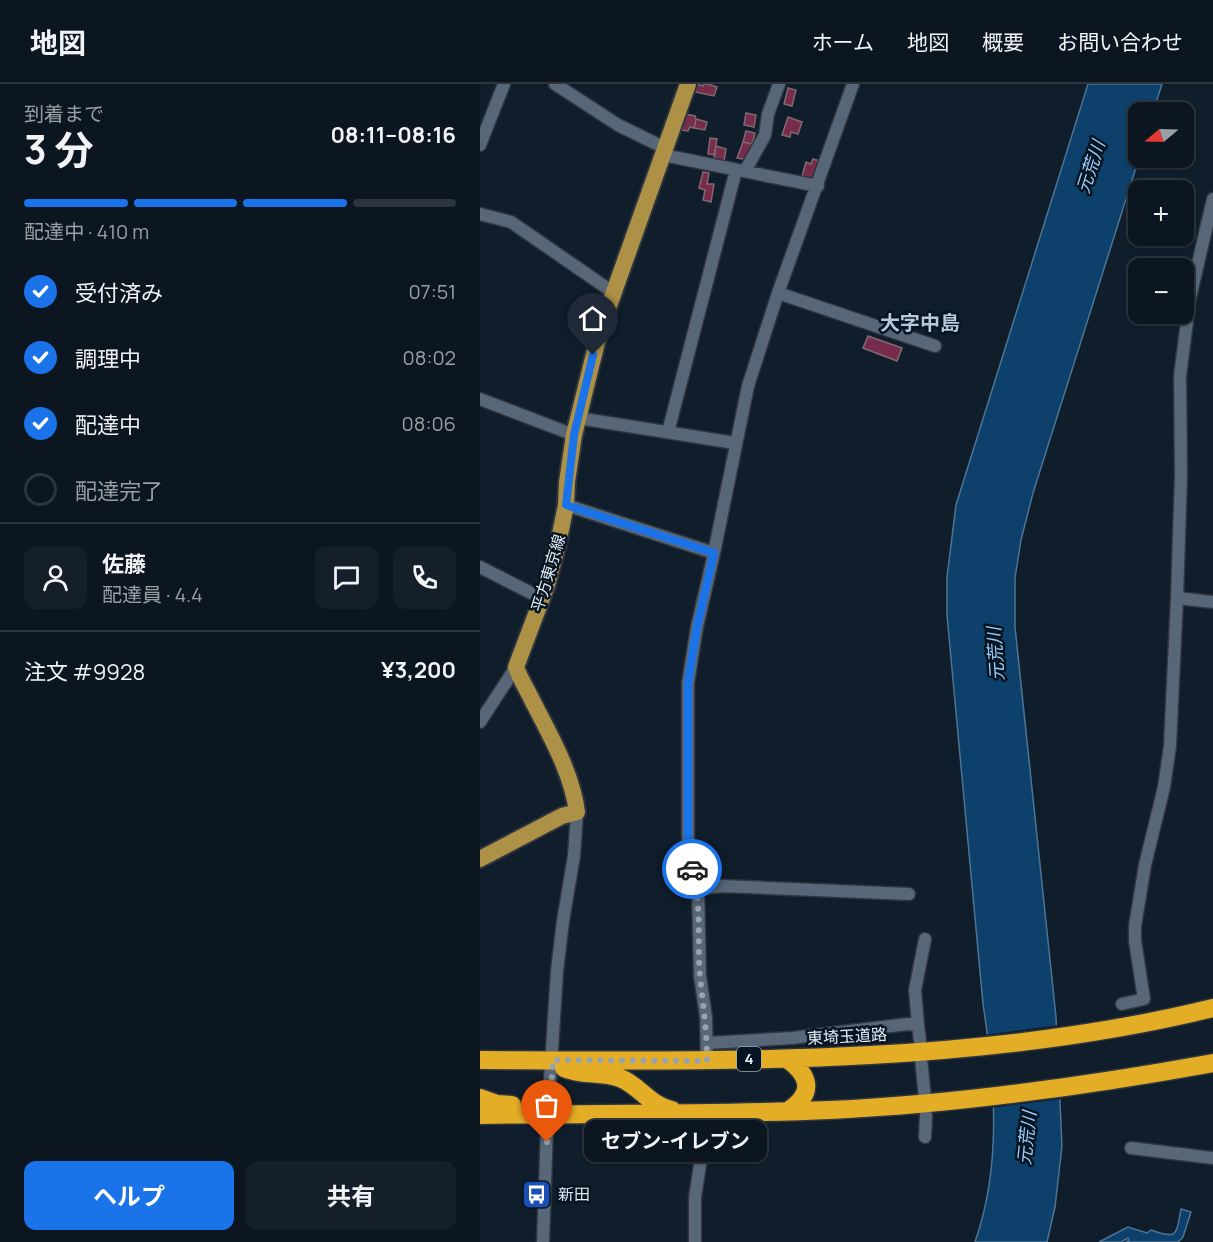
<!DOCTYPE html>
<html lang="ja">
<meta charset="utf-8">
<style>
:root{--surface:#0c1620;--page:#151f29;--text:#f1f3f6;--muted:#9a9fa5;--line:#2c353e;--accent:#1a73e8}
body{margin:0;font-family:Manrope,"Noto Sans JP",sans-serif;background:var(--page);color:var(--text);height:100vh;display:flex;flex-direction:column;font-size:22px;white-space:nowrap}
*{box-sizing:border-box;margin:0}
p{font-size:20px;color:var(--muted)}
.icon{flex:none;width:33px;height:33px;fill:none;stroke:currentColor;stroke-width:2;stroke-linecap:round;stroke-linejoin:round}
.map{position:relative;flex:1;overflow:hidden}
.panel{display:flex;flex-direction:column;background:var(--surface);width:480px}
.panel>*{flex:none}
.needle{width:39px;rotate:251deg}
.fabs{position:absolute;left:648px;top:18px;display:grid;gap:12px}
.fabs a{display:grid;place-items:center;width:66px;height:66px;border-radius:12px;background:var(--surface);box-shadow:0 2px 4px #0004,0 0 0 2px var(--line);font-size:30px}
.pin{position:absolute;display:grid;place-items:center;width:51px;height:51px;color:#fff;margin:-62px -26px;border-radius:50% 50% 50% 0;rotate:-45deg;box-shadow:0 0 6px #0007}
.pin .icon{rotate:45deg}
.courier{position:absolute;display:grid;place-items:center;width:60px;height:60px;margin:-30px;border:4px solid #1a73e8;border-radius:50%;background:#fff;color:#222;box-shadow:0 2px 8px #0007}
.bubble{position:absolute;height:42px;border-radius:12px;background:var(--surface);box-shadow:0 2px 4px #0004,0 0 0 2px var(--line);font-size:20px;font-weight:700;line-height:42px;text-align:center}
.summary em{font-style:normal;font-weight:700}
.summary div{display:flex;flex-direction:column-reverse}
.summary{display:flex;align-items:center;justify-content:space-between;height:102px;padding:0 24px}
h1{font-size:39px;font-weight:700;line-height:45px}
.bar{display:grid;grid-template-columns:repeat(4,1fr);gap:9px 6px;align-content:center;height:72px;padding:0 24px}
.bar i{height:8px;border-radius:4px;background:var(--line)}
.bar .active{background:var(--accent)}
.bar p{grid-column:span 4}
.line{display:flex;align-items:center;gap:15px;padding:0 24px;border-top:2px solid var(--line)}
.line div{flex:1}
.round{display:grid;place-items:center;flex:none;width:63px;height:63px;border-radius:12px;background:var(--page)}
ol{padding:0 24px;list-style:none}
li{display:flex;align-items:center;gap:18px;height:66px}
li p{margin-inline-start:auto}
li .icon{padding:6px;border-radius:50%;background:var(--accent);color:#fff;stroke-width:4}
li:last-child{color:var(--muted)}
li i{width:33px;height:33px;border:3px solid var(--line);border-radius:50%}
.primary-button{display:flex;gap:12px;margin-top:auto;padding:12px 24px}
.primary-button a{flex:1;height:69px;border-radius:12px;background:var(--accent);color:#fff;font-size:24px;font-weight:700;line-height:69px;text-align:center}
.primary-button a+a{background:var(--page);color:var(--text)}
header{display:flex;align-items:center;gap:36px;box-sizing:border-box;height:84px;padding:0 30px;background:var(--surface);border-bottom:2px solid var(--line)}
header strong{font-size:28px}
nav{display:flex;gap:33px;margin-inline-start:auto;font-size:21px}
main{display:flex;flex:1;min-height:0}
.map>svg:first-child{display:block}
.water{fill:#0d416b;stroke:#4d7494;stroke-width:1.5}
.pier{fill:#101d2b}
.building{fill:#772c4c;stroke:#816971;stroke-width:1.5}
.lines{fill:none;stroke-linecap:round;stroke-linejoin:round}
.minor-casing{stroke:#2e3540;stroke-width:15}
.major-casing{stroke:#2e3540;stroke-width:20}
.highway-casing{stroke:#2e3540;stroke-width:21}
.minor{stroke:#576777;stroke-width:12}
.major{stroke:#ac9146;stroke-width:16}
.highway{stroke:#e4ad26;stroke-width:18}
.done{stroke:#98a3ae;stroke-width:6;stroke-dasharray:0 10.8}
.route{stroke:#1a73e8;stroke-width:8}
.labels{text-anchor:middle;stroke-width:5;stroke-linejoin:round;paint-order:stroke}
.shield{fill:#071421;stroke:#a0aab5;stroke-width:1.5}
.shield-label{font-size:15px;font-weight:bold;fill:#e2ebf5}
.street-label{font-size:16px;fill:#e2ebf5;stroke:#071421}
.poi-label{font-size:16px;fill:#e2ebf5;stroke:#071421;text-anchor:start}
.water-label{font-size:18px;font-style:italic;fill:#9ccefd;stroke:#071421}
.quarter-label{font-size:20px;font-weight:bold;fill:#b7c8db;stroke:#071421}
</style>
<header>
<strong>地図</strong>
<nav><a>ホーム</a><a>地図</a><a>概要</a><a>お問い合わせ</a></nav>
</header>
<main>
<section class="panel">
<div class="summary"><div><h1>3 分</h1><p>到着まで</p></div><em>08:11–08:16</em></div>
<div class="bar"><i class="active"></i><i class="active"></i><i class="active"></i><i></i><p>配達中 · 410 m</p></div>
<ol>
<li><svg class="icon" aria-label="check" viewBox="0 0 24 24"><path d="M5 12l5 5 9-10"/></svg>受付済み<p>07:51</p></li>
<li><svg class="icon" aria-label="check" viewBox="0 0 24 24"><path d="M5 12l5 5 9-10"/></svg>調理中<p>08:02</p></li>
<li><svg class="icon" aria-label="check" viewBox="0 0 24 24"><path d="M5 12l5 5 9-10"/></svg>配達中<p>08:06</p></li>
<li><i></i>配達完了</li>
</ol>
<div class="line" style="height:108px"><a class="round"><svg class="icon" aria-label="person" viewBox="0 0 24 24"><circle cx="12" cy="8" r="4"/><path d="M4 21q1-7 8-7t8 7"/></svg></a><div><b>佐藤</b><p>配達員 · 4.4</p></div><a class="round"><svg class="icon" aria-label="chat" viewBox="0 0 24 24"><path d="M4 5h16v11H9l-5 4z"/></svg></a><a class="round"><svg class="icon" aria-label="phone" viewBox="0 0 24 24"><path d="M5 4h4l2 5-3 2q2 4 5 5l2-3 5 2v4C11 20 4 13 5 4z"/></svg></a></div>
<div class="line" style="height:78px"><div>注文 #9928</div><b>¥3,200</b></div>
<div class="primary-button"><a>ヘルプ</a><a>共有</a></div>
</section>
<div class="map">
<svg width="733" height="1158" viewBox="0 0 733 1158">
<rect width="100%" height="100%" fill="#101d2b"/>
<path class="water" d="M608,0H682L673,28H658L659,74L553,409L541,456L535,494V543L576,933L582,1062L575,1123L567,1158H495C522,1081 515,999 503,920L467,531V493L476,421Z
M701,1125L711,1128L703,1153L698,1158H646L649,1156L648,1154L641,1158H619L648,1143L667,1149L671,1146C698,1156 696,1151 701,1125Z"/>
<path class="pier" d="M579,941L582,1015L511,1024L509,983L504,951Z"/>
<path class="building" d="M217,0L223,2L224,0H228L237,3L234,12L215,8Z
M308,4L316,6L312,22L304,20Z
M266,29L276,31L274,43L264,41Z
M205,30L215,32L216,35L214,44L210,43L208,47L201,46Z
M308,33L322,38L318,50L311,48L310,53L302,51Z
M216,35L227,38L225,46L214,44Z
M266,47L275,49L272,60L263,58Z
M230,54L237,55L234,71L228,70Z
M263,58L272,60L267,76L257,74Z
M236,62L246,65L244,78L234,75Z
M333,75L340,77L334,96L322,92L326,78L331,80Z
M223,88L229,89L227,100H234L231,118L223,116L225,106L219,104Z
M388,252L422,264L417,277L383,264Z"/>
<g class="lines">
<defs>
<path id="minor" d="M75,0L138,41L185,64
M0,61L24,0
M183,71L338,102
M265,87L285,51L288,30L299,0
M0,130L31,138L134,209
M298,209L455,262
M0,315L94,351
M98,334L255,359
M188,348L256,86
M86,421L234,469
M0,483L61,514
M697,514L733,518
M0,638L36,583
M218,805L242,802L429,810
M642,920L664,915L655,857V842L665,781L684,703L690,662L697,514L701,391L700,292L710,214L733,115
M438,941L435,906L445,855
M227,959L312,954L428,940L438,941L440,957
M441,974L445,1015
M227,977L226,933L220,892L218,805L208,768V599L217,543L234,469L268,302L298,209L373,0
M225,1049L259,1050
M445,1053L446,1031
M651,1064L733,1074
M63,1158L67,1043L77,887L83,837L94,772L97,728
M215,1158V1113L225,1049V1029"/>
<path id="major" d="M0,775L82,732L97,728C92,689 70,651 52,616C47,605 40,595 36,583L67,501L78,460L86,421L87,398L94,351L119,250L208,0"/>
<path id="highway" d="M307,975C331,992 334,1010 308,1027
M0,976C242,977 497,982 733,924
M84,984C101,992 122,987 140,994C159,1001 170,1022 192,1026
M0,1014L17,1020L32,1021
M0,1031C117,1029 233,1031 350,1026C479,1020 606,1002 733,979"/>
</defs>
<use href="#minor" class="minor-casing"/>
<use href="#major" class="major-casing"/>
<use href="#highway" class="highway-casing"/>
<use href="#minor" class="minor"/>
<use href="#major" class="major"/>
<use href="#highway" class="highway"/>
</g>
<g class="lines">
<path class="done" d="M67,1058L73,976L227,977C227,947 223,921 220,892C217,856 222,820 212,785"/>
<path class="route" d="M113,271L94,351L86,421L234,469L217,543L208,599V768L212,785"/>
</g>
<defs>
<symbol id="bus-square" viewBox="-11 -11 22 22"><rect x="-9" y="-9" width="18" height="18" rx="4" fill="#1a4fb4" stroke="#071421"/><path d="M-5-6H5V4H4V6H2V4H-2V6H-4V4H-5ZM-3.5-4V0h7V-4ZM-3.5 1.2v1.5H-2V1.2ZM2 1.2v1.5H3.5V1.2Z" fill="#fff"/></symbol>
</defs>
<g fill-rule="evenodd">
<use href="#bus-square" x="40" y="1094" width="33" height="33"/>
</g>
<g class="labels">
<rect class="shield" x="257" y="963" width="24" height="24" rx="4.5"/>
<g class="shield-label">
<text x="269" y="980">4</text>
</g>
<g class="street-label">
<text transform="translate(68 489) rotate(-73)" y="6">平方東京線</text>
<text transform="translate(367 952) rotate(-3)" y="6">東埼玉道路</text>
</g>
<g class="poi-label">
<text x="78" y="1116">新田</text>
</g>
<g class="water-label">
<text transform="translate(611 83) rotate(-72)" y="6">元荒川</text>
<text transform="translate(516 570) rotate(-94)" y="6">元荒川</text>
<text transform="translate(547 1054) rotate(-84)" y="6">元荒川</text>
</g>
<g class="quarter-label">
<text x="440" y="246">大字中島</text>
</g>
</g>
</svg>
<div class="fabs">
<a><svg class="needle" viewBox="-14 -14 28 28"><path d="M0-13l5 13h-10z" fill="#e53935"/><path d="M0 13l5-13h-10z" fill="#9a9fa5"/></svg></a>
<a>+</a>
<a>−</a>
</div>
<div class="pin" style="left:67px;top:1058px;background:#ea580c"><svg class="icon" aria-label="bag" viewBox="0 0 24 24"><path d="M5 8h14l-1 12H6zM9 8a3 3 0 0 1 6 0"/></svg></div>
<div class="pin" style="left:113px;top:271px;background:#1f2937"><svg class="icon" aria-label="home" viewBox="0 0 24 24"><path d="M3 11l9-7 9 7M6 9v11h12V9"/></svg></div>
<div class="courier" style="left:212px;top:785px"><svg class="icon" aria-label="car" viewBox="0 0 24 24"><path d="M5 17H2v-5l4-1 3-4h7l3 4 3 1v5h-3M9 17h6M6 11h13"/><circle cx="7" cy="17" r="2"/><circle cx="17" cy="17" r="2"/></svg></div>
<div class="bubble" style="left:104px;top:1036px;width:183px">セブン-イレブン</div>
</div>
</main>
